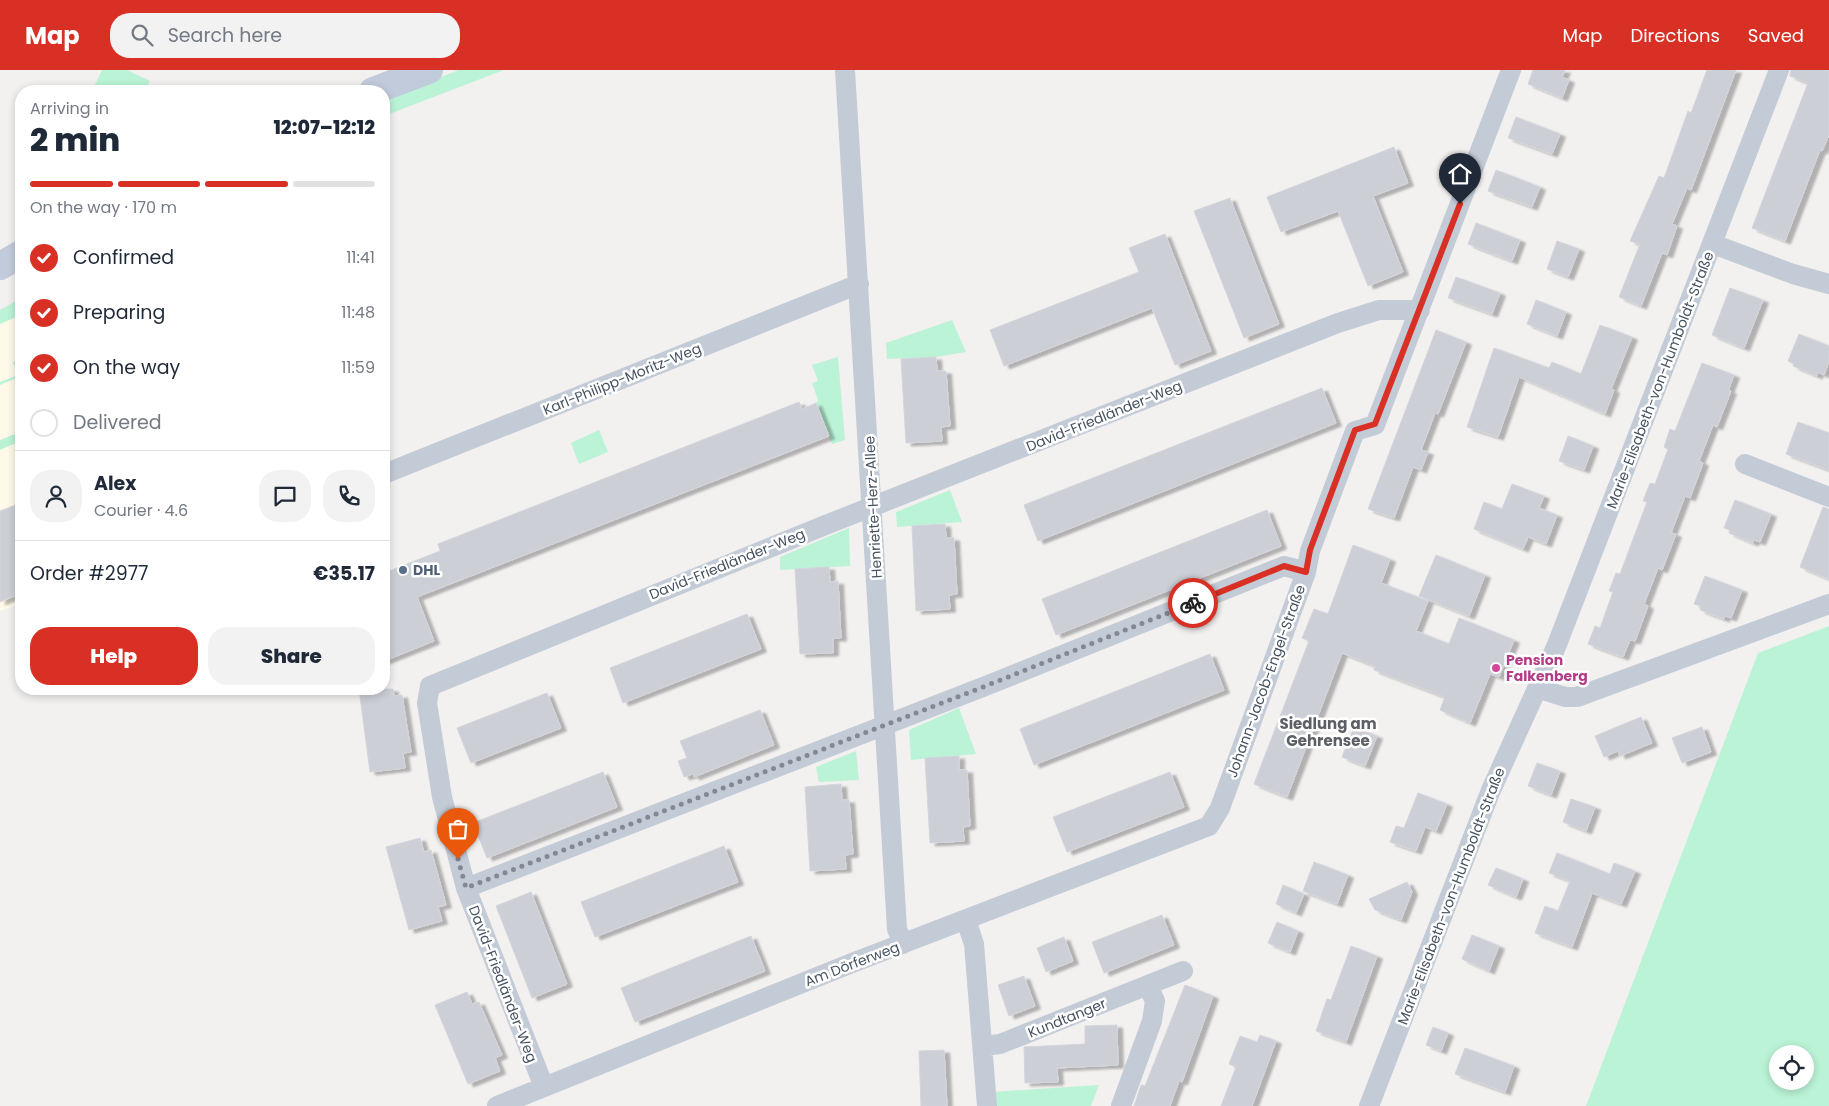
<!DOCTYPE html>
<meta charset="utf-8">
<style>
:root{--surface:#fff;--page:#f2f2f3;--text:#1f2937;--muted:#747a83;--line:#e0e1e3;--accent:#d93025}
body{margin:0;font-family:Poppins,sans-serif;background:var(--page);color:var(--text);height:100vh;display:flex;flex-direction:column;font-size:19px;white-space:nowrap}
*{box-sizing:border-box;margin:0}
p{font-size:16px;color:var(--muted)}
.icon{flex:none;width:28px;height:28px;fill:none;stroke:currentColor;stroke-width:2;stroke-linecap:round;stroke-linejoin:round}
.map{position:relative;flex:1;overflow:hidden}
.sheet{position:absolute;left:15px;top:15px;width:375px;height:610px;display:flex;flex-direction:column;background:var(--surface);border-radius:20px;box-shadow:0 2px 8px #0003}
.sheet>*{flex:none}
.tools{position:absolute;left:1769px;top:975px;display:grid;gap:10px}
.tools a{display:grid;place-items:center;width:45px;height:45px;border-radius:50%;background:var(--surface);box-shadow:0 2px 8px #0003;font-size:25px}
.pin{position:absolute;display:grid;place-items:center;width:42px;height:42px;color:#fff;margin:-51px -21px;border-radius:50% 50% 50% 0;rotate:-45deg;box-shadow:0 0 5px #0007}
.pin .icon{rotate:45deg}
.courier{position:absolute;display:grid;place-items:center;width:50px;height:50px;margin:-25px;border:4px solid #d93025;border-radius:50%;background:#fff;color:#222;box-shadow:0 1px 6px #0007}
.head em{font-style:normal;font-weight:800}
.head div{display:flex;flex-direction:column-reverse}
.head{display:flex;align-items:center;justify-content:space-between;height:85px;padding:0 15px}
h1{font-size:32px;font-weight:800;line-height:38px}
.bar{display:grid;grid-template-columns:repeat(4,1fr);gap:8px 5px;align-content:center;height:60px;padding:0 15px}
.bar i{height:6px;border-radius:4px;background:var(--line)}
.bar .active{background:var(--accent)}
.bar p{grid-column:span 4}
.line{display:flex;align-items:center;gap:12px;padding:0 15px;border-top:1px solid var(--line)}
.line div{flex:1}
.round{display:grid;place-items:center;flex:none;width:52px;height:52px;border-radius:20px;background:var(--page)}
ol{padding:0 15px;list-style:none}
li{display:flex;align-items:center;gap:15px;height:55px}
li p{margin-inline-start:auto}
li .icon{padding:5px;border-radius:50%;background:var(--accent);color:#fff;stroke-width:4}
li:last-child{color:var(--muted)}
li i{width:28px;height:28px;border:2px solid var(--line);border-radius:50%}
.cta{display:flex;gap:10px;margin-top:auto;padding:10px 15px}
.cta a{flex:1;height:58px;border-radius:20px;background:var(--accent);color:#fff;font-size:20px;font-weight:800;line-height:58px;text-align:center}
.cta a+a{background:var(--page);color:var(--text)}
header{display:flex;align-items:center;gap:30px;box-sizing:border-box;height:70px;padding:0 25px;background:var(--accent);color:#fff}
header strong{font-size:24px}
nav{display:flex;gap:28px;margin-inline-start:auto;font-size:18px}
.search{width:350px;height:45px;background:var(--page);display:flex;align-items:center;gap:12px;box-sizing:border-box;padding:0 18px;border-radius:20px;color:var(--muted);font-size:19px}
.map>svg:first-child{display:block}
.commercial{fill:#fef9e9}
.green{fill:#bbf3d6;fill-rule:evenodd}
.building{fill:#cccfd6;stroke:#d4d5dc;filter:url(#shadow)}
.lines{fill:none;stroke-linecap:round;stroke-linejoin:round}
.street{stroke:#c3cbd6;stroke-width:20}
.secondary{stroke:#c1cbdb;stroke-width:28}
.done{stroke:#838992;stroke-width:5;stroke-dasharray:0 9}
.route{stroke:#d93025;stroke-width:6}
.service-dot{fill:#5c6f8a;stroke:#fff;stroke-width:2}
.hotel-dot{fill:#d1479c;stroke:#fff;stroke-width:2}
.labels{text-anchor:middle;stroke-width:5;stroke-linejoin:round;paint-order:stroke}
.street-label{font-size:14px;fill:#465260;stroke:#fff}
.service-label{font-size:14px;font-weight:bold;fill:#4e5e75;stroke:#fff;text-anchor:start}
.hotel-label{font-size:14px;font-weight:bold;fill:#b23c85;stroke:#fff;text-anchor:start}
.neighbourhood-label{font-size:15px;font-weight:bold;fill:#5c6066;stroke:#fff}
</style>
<header>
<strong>Map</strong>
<div class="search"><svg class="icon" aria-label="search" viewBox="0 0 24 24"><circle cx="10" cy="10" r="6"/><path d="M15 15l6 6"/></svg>Search here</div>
<nav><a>Map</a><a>Directions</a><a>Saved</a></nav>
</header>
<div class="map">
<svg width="1829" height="1036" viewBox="0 0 1829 1036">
<defs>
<filter id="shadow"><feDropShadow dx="5.5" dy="3" stdDeviation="1" flood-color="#0004"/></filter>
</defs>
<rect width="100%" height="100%" fill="#f3f0f0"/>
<path class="commercial" d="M21,228V533L0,541V240Z"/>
<path class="green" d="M102,0H127L150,11L145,21H92Z
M459,0H504L384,46V29Z
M21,228V245L0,254V240Z
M952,250L966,282L936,287L887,289L886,273Z
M838,287L845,370L832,374L816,333L818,330L812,313L818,311L812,295Z
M19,289L21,306L0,315V312L18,305L13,292Z
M599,360L608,382L579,394L571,373Z
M20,362L21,371L0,380V370Z
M950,420L962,452L897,457L896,442Z
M849,458L850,496L780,500V487Z
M1829,556V1036H1586L1758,583ZM1778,984H1805V1011H1778Z
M959,638L976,684L911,690L909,660Z
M856,681L859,710L819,712L816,697Z
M1099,1015L1091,1036H994L993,1022Z"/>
<path class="building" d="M1533,0H1565L1562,7L1569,10L1562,28L1528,14Z
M1707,0H1736L1691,120L1687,118L1672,154L1677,156L1667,185L1662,183L1641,236L1619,227L1640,174L1630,171L1659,106L1664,108L1688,41L1691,43Z
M1791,0H1829V65L1822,81L1820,80L1785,171L1752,158L1808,13L1790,6Z
M1516,47L1560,64L1552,84L1508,68Z
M1394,77L1408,113L1373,126L1403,202L1368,216L1338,141L1281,162L1267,127Z
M1496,100L1540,117L1532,137L1488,121Z
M1230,128L1279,254L1244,268L1194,141Z
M1476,153L1520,170L1512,191L1468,174Z
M1165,164L1211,281L1175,295L1152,238L1004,296L990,260L1139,202L1129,178Z
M1557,171L1579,179L1568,207L1547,199Z
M1456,207L1500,223L1492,244L1448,228Z
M1730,218L1763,230L1744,278L1712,265Z
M1536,230L1566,242L1557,266L1527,254Z
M1600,255L1632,267L1611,319L1614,320L1605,344L1519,307L1498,367L1467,357L1494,278L1549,298L1552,292L1581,304Z
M1436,260L1466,272L1438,344L1435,343L1421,380L1428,382L1421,400L1413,397L1394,448L1368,439Z
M1799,264L1829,276V291L1824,305L1818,302L1817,306L1793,296L1794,294L1788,291Z
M936,287L937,301H946L950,356L941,357L942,371L906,373L901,289Z
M1702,293L1734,305L1728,321H1731L1717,357L1713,355L1699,391L1703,393L1690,428L1685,426L1671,463L1676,464L1662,500L1658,498L1644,534L1648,536L1635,571L1630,570L1623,587L1588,574L1595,556L1600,558L1613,522L1609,521L1616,503L1620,504L1647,432L1643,431L1650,413L1655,414L1668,379L1664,377L1670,359L1675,361Z
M1322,318L1336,353L1038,471L1024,435Z
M799,332L802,339L816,333L829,366L417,527L434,571L384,591V503L440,481L438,474Z
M1798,352L1829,363V400L1786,384Z
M1568,366L1593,376L1584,400L1559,391Z
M1512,414L1544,426L1539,438L1557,445L1546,474L1528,467L1523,479L1474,459L1484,432L1502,439Z
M1735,430L1771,444L1760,472L1754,470L1753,473L1729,463L1730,460L1724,458Z
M21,433V523L0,532V441Z
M1823,437L1829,439V509L1800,497Z
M1267,440L1281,476L1056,565L1042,529Z
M945,454L946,468H954L957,524L949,525L950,539L916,541L912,456Z
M1353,475L1390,489L1381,513L1428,531L1416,561L1449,574L1459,548L1514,570L1499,607L1490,604L1470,653L1440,640L1445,627L1374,600L1375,596L1342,583L1287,727L1254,714L1309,571L1302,568L1314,539L1328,544Z
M1436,485L1485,505L1469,546L1419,526Z
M829,497L830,512L838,511L841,568H833V583L800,584L795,499Z
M1705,506L1742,520L1731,548L1725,546L1724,549L1700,540L1701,536L1694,534Z
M747,544L761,579L623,633L610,598Z
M1210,584L1224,620L1034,695L1020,659Z
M359,619H393L394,626L402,625L411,682L403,683L405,698L370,702Z
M547,623L561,658L471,693L457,658Z
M760,640L774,675L694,707L693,704L684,707L678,691L687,688L680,671Z
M1641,647L1652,673L1620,686L1618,681L1604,687L1595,666Z
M1354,657L1377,666L1365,696L1342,687Z
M1702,657L1711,682L1682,693L1672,668Z
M959,686V700H967L970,756L963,757L964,771L930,773L925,688Z
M1537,693L1560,701L1551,725L1528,716Z
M603,702L617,737L487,788L473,753Z
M1170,702L1184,737L1067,782L1053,747Z
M841,714L842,730H849L853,784L845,785L846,799L810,801L805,717Z
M1418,723L1447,734L1436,761L1425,757L1416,781L1390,772L1396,756L1404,758Z
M1571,729L1595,737L1586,761L1563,752Z
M420,768L424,782L431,780L446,835L438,837L442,851L409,860L386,777Z
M724,776L738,812L595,867L581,832Z
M1557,783L1610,804L1614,793L1635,801L1621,834L1592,823L1572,877L1535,863L1545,836L1558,841L1570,811L1549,803Z
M1314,792L1348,805L1337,834L1303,821Z
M1496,798L1523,809L1516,827L1488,815Z
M1407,812L1412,822L1401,850L1375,840L1369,829Z
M1283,815L1304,824L1296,843L1276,834Z
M531,822L567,914L532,928L496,836Z
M1162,845L1174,875L1104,903L1092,872Z
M1277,852L1298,861L1290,882L1268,873Z
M1472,865L1499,876L1489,901L1462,889Z
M751,866L765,901L635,952L621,918Z
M1064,867L1073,891L1046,902L1037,878Z
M1351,876L1377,886L1346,972L1316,961L1327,929L1331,930Z
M1024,906L1035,936L1009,946L998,915Z
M1185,915L1213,926L1182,1012L1179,1011L1170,1036H1134L1141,1015L1145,1016Z
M467,922L472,934L479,932L502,985L495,988L500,1001L468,1014L435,935Z
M1117,955L1118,995L1057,998L1058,1012L1025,1013L1024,977L1085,974V956Z
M1433,957L1448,963L1441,981L1426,975Z
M1260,965L1276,971L1252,1036H1221L1236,997L1229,994L1240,966L1257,972Z
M1465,978L1514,996L1505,1022L1455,1004Z
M944,980L947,1036H921L919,981Z"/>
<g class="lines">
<path class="street" d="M845,0L897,859L903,874
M1713,174L1793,204L1829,214
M1745,394L1829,427
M384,404L859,214
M1537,618L1565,627H1577L1829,534
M466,818L983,617L1284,496L1306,502
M966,850L974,874L987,1036
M984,976L1000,974L1183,901
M544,1017L466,818L442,727L427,633L430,616L828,454L1338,253L1379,240H1420
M497,1036L852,893L1209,756L1220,738L1306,502L1310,481L1355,361L1375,355L1511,0
M1121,1036L1152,951L1155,931L1148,916
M1369,1036L1491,720L1556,577L1779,0"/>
<path class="secondary" d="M373,21L429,0
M0,196L21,184"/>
</g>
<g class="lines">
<path class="done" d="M458,789L466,818L983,617L1193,533"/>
<path class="route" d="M1193,533L1284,496L1306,502L1310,480L1355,360L1375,354L1460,134"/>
</g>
<circle class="service-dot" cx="403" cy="500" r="5"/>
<circle class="hotel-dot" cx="1496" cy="598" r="5"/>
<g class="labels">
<g class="street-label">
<text transform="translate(622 309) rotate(-22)" y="5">Karl-Philipp-Moritz-Weg</text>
<text transform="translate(1660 310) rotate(-69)" y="5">Marie-Elisabeth-von-Humboldt-Straße</text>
<text transform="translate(1104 346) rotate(-22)" y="5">David-Friedländer-Weg</text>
<text transform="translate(873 437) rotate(-93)" y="5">Henriette-Herz-Allee</text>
<text transform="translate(727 494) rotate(-22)" y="5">David-Friedländer-Weg</text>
<text transform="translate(1266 611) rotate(-70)" y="5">Johann-Jacob-Engel-Straße</text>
<text transform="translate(1451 826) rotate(-69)" y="5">Marie-Elisabeth-von-Humboldt-Straße</text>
<text transform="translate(852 894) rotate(-21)" y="5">Am Dörferweg</text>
<text transform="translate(503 914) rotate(69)" y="5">David-Friedländer-Weg</text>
<text transform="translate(1067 948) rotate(-22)" y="5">Kundtanger</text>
</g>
<g class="service-label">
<text x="413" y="505">DHL</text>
</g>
<g class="hotel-label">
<text x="1506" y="595">Pension<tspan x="1506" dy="16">Falkenberg</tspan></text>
</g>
<g class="neighbourhood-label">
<text x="1328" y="659">Siedlung am<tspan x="1328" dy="17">Gehrensee</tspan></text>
</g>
</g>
</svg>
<div class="tools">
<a><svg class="icon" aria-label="locate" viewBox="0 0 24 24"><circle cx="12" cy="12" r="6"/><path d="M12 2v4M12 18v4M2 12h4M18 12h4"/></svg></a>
</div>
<div class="pin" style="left:458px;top:789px;background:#ea580c"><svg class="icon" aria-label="bag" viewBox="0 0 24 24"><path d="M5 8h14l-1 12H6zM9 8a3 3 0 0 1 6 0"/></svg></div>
<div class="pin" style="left:1460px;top:134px;background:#1f2937"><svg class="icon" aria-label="home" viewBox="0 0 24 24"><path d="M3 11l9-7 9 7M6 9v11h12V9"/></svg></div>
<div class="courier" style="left:1193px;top:533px"><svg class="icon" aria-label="bike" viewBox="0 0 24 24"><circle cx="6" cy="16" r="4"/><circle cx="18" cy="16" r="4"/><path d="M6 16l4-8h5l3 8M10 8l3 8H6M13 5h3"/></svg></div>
<section class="sheet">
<div class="head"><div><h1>2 min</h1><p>Arriving in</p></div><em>12:07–12:12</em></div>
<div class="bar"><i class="active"></i><i class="active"></i><i class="active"></i><i></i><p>On the way · 170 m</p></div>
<ol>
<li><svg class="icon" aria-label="check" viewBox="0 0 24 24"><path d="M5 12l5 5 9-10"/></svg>Confirmed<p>11:41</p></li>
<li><svg class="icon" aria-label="check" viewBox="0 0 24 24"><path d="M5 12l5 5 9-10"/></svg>Preparing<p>11:48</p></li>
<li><svg class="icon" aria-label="check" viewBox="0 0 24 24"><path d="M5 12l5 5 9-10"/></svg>On the way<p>11:59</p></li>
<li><i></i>Delivered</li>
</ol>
<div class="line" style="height:90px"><a class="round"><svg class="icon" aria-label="person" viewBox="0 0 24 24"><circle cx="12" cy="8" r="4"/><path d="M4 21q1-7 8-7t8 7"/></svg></a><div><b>Alex</b><p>Courier · 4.6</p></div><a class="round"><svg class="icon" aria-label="chat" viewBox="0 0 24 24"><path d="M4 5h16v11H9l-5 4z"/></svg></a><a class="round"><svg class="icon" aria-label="phone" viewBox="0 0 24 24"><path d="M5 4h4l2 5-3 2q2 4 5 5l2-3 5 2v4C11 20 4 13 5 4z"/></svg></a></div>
<div class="line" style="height:65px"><div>Order #2977</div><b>€35.17</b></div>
<div class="cta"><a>Help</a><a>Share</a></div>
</section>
</div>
